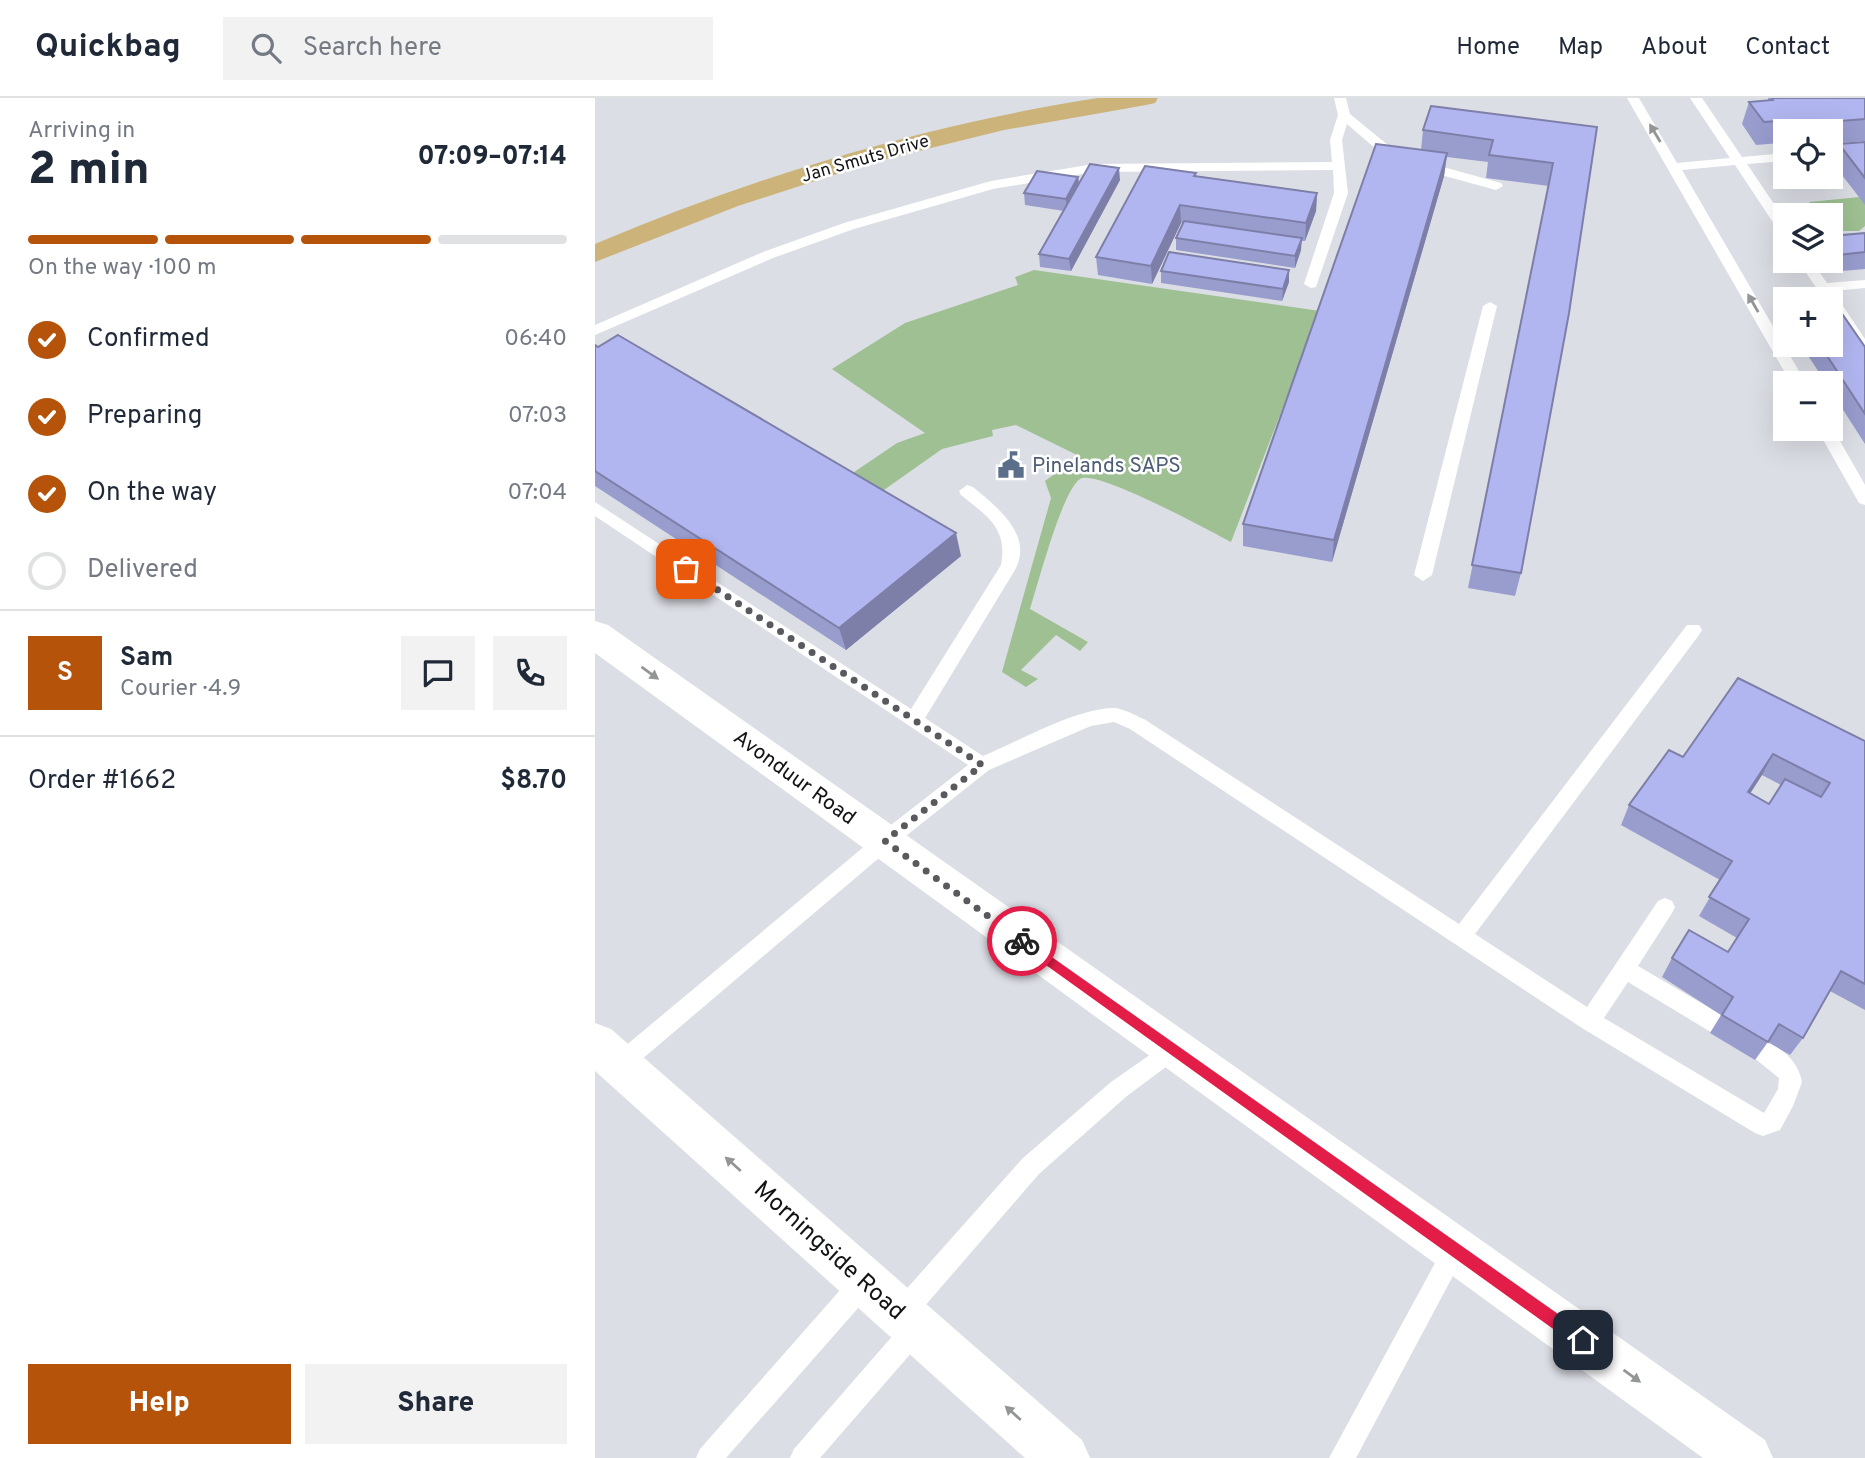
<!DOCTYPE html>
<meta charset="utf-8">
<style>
:root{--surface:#fff;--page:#f2f2f3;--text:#1f2937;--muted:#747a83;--line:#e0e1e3;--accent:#b45309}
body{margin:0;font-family:Overpass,sans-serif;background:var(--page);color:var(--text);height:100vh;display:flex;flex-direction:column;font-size:26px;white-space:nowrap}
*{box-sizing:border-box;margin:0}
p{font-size:23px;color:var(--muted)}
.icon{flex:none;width:38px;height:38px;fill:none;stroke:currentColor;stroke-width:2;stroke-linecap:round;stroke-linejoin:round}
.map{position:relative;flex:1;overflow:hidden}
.details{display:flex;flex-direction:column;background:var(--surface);width:595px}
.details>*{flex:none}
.controls{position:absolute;left:1178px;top:21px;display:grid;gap:14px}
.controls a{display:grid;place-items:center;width:70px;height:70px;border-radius:0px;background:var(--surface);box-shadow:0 7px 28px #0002;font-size:35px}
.pin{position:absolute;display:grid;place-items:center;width:60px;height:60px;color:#fff;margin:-30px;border-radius:14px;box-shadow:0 4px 10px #0006}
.courier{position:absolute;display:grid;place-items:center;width:70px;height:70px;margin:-35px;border:5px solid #e11d48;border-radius:50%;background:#fff;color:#222;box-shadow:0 2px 9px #0007}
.overview em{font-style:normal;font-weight:800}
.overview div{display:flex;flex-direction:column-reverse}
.overview{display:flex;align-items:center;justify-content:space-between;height:119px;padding:0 28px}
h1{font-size:46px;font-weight:800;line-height:52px}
.bar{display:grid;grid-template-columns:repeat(4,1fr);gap:10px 7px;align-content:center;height:84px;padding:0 28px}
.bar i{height:9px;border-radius:5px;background:var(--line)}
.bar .on{background:var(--accent)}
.bar p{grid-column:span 4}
.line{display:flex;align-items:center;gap:18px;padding:0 28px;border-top:2px solid var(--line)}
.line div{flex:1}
.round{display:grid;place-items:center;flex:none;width:74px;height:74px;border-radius:0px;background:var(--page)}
ol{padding:0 28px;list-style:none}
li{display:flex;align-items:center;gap:21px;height:77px}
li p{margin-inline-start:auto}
li .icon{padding:7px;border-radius:50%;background:var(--accent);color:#fff;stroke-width:4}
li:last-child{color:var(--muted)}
li i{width:38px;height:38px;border:4px solid var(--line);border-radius:50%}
.cta{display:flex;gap:14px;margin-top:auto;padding:14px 28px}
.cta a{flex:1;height:80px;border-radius:0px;background:var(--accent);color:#fff;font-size:28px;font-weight:800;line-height:80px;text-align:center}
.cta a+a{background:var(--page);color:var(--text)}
header{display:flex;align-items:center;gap:42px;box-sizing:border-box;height:98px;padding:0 35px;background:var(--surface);border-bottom:2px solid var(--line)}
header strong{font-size:33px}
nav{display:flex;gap:38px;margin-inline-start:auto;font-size:24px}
.search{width:490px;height:63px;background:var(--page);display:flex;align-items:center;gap:18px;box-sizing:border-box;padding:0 24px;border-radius:0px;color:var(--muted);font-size:26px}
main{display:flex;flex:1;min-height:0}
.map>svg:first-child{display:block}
.green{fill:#9ec092}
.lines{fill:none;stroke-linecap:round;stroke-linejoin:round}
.service{fill:#fff;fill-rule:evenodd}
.tertiary{fill:#fff;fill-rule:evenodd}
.primary{fill:#ccb37a;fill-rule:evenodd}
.wall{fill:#999dce;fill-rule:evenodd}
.shaded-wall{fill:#7d7fa8}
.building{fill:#b2b6f0;stroke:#7d7fa8;stroke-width:2;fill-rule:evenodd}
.oneway{fill:#949596}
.route{fill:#e11d48}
.done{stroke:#595a5e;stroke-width:7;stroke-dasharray:0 12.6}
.labels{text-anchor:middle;stroke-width:5;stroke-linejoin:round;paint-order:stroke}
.far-street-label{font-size:18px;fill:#121315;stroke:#fff}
.service-label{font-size:21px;fill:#4e5e75;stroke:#fff;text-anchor:start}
.street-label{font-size:21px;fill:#121315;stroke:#fff}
.near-street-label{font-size:24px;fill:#121315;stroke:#fff}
</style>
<header>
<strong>Quickbag</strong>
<div class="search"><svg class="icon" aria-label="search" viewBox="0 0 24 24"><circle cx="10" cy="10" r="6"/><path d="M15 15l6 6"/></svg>Search here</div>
<nav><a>Home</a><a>Map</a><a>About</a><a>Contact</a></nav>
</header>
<main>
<section class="details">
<div class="overview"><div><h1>2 min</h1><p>Arriving in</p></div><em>07:09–07:14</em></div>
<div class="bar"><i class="on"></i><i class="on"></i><i class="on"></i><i></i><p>On the way · 100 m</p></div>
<ol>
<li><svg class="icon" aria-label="check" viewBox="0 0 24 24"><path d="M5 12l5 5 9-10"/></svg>Confirmed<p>06:40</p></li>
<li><svg class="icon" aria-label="check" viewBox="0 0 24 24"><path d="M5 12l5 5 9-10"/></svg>Preparing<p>07:03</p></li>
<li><svg class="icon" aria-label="check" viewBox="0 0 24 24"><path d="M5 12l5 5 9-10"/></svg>On the way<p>07:04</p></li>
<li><i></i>Delivered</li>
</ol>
<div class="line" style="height:126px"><b class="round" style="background:var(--accent);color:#fff">S</b><div><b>Sam</b><p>Courier · 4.9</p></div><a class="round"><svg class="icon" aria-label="chat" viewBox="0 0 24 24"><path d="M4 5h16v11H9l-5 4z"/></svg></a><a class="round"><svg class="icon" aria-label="phone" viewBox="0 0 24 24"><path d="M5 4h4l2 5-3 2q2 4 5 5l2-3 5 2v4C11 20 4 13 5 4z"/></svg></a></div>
<div class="line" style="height:91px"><div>Order #1662</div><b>$8.70</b></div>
<div class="cta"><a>Help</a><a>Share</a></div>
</section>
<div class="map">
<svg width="1270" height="1360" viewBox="0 0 1270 1360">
<rect width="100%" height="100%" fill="#dcdee5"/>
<path class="green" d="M1265,99L1270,106V128L1264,133H1238L1236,117H1225L1214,104Z
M439,172L725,213L636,444C615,433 500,370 485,381C467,393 443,486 435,511L493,544L485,553L461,537L426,572L443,581L431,589L407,574L456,400L450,383L484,358L421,327L397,332L398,338L347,351L279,399L243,385L302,345L330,335L237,271L310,225L423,187L420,179Z"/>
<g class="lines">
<path class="service" d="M739,0H751L755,16L805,57L906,85L908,88L901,92L795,63L752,26L747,42L753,95L721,189L716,190L709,186L739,95L738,72L499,74L398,91L259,131L178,160L0,237V227L168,154L249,125L396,83L499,66L737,64L735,42L743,17Z
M1032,0H1044L1082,65L1135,60L1095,0H1107L1147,59L1190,55V63L1152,66L1190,122V136L1185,135L1140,67L1087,72L1211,285H1196Z
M1270,48V56L1236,59V51Z
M1203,163H1217L1232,185L1270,182V190L1238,193L1270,241V257L1265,255L1236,212V201H1229Z
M895,204L902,208L837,477L828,483L819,477L888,208Z
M1236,327L1270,387V407L1264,405L1222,331H1236Z
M372,387L378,389C402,409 439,437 420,472L330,620L388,658C424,643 480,611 518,610C528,610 539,617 549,621L864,826L1092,527H1104L1107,532L1104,537L880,836L992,909L1063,803L1070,800L1077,803L1080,809L1077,815L1043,868L1130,919L1133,926L1130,933L1122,936L1114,933L1033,884L1009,920L1169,1015L1183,991L1184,980L1158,959L1155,952L1158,945L1166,942C1186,949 1203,962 1207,984L1198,1008L1185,1032L1168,1038L1160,1035L987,930L535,631L519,624L496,628L394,672L297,749L33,973L25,976L17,973L14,966L17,959L283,737L373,667L0,418V404L316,611L406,467C413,430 392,418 366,397L364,393Z
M579,940L587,943L590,950L587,957L532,998L444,1076L322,1217L331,1220L334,1229L331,1238L225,1360H195L199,1351L307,1227L298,1224L295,1215L298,1206L428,1060L516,984Z
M860,1139L868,1143L872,1151L868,1159L761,1360H734L852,1143Z
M270,1171L279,1174L282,1183L279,1192L131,1360H101L105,1351L261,1174Z"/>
<path class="tertiary" d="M0,523L13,527L1170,1342L1178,1360H1108L0,555Z
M0,925L16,931L487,1342L495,1360H430L0,973Z"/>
<path class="primary" d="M503,0H563L560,5L551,7L409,32L279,64L143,108L0,164V146C161,78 329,27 503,0Z"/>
</g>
<path class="wall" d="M1173,0H1270V43L1236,46V33H1190V50L1186,45L1161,47L1147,26L1154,4L1173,3Z
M1002,29L926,475L920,498L873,490L954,88L891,80L893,64L852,59L849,78L737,464L648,448V426L826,52L828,32Z
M1270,44V107L1237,64L1244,46Z
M483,79L484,86L525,82L476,173L445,169L444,156L469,113L430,107L429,95Z
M601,79L722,95L721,113L710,143H706V152L700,170L581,152V140L588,126L586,125L557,186L503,177L501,159Z
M1270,135V171L1236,174L1228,163H1236V138Z
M566,173L694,184L687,203L566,185Z
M1230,191L1270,249V346L1236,293V285H1231L1206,247H1236V201H1190V222L1184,213L1191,195Z
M0,247L366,458L251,552L0,388Z
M1270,643V912L1235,893L1208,940L1195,957L1173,944L1160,962L1115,935L1126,917L1067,879L1077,860L1133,854L1142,840L1104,818L1125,782L1026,727L1034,707L1088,659ZM1167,677L1186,687L1174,706L1155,696Z"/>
<path class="shaded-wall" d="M852,55L849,78L737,464L739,442Z
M524,70L525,82L476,173L474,161Z
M483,79L485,92L472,113L471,101Z
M722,95L721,113L710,143L711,125Z
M585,107L586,125L557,186L556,168Z
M707,140L706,152L700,170V158Z
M694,172V184L687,203L688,191Z
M361,435L366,458L251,552L244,530Z
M1178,656L1167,677L1142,715L1153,694Z"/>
<path class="building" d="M1177,0H1270V21L1197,27L1193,22L1169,24L1154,4L1178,2Z
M836,8L1002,29L974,215L926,475L877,467L958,65L894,57L898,42L828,32Z
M1270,44V80L1244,46Z
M781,46L852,55L739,442L648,426Z
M495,66L524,70L474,161L444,156Z
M550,68L601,75L599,78L722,95L711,125L585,107L556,168L501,159Z
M442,73L483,79L471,101L429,95Z
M589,123L707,140L700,158L581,140Z
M1270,135V154L1243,157L1236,146V138Z
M574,154L694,172L688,191L566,173Z
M1230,191L1270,249V316L1225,247H1236V201H1195L1191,195Z
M23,237L361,435L244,530L0,373V247L3,249Z
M1143,580L1270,643V886L1246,873L1208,940L1184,926L1173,944L1127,917L1138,899L1077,860L1094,832L1133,854L1154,821L1114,799L1137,763L1034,707L1074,652L1088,659ZM1178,656L1235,685L1226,699L1190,681L1174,706L1153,694Z"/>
<defs><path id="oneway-solid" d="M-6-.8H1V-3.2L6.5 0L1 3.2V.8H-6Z" transform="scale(1.75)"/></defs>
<g class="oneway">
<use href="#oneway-solid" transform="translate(1060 35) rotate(-121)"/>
<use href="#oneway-solid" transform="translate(1158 205) rotate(-120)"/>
<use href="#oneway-solid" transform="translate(55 575) rotate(36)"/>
<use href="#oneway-solid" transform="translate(138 1066) rotate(-138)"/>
<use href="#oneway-solid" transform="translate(1037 1278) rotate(36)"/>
<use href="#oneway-solid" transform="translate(418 1315) rotate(-138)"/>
</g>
<path class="route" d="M427,838L993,1237L995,1242L993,1248L988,1250L982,1248L423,847V839Z"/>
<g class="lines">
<path class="done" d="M91,471L387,667L290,743L427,843"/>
</g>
<defs>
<symbol id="civic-bare" viewBox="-9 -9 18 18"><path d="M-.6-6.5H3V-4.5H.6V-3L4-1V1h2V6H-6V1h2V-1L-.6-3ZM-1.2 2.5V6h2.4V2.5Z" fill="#5c6f8a" stroke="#fff" stroke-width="2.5" paint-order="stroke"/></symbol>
</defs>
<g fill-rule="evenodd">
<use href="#civic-bare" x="397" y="348" width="38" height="38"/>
</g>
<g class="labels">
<g class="far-street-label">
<text transform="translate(270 60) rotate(-16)" y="6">Jan Smuts Drive</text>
</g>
<g class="service-label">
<text x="437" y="374">Pinelands SAPS</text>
</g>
<g class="street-label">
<text transform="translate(200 679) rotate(36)" y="7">Avonduur Road</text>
</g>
<g class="near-street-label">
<text transform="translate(235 1152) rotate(42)" y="8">Morningside Road</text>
</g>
</g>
</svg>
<div class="controls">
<a><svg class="icon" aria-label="locate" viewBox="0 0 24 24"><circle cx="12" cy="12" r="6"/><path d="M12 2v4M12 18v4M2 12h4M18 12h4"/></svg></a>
<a><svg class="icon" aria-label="layers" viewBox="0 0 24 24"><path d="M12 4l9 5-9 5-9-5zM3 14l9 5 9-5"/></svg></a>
<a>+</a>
<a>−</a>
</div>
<div class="pin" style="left:91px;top:471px;background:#ea580c"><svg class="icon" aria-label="bag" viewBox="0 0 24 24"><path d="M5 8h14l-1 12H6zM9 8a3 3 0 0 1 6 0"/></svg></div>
<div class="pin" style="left:988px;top:1242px;background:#1f2937"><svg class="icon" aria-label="home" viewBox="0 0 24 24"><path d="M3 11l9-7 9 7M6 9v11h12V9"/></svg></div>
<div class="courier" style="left:427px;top:843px"><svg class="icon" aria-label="bike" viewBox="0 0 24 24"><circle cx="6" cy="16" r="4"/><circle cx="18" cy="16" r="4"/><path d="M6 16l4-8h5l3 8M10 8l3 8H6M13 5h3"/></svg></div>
</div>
</main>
